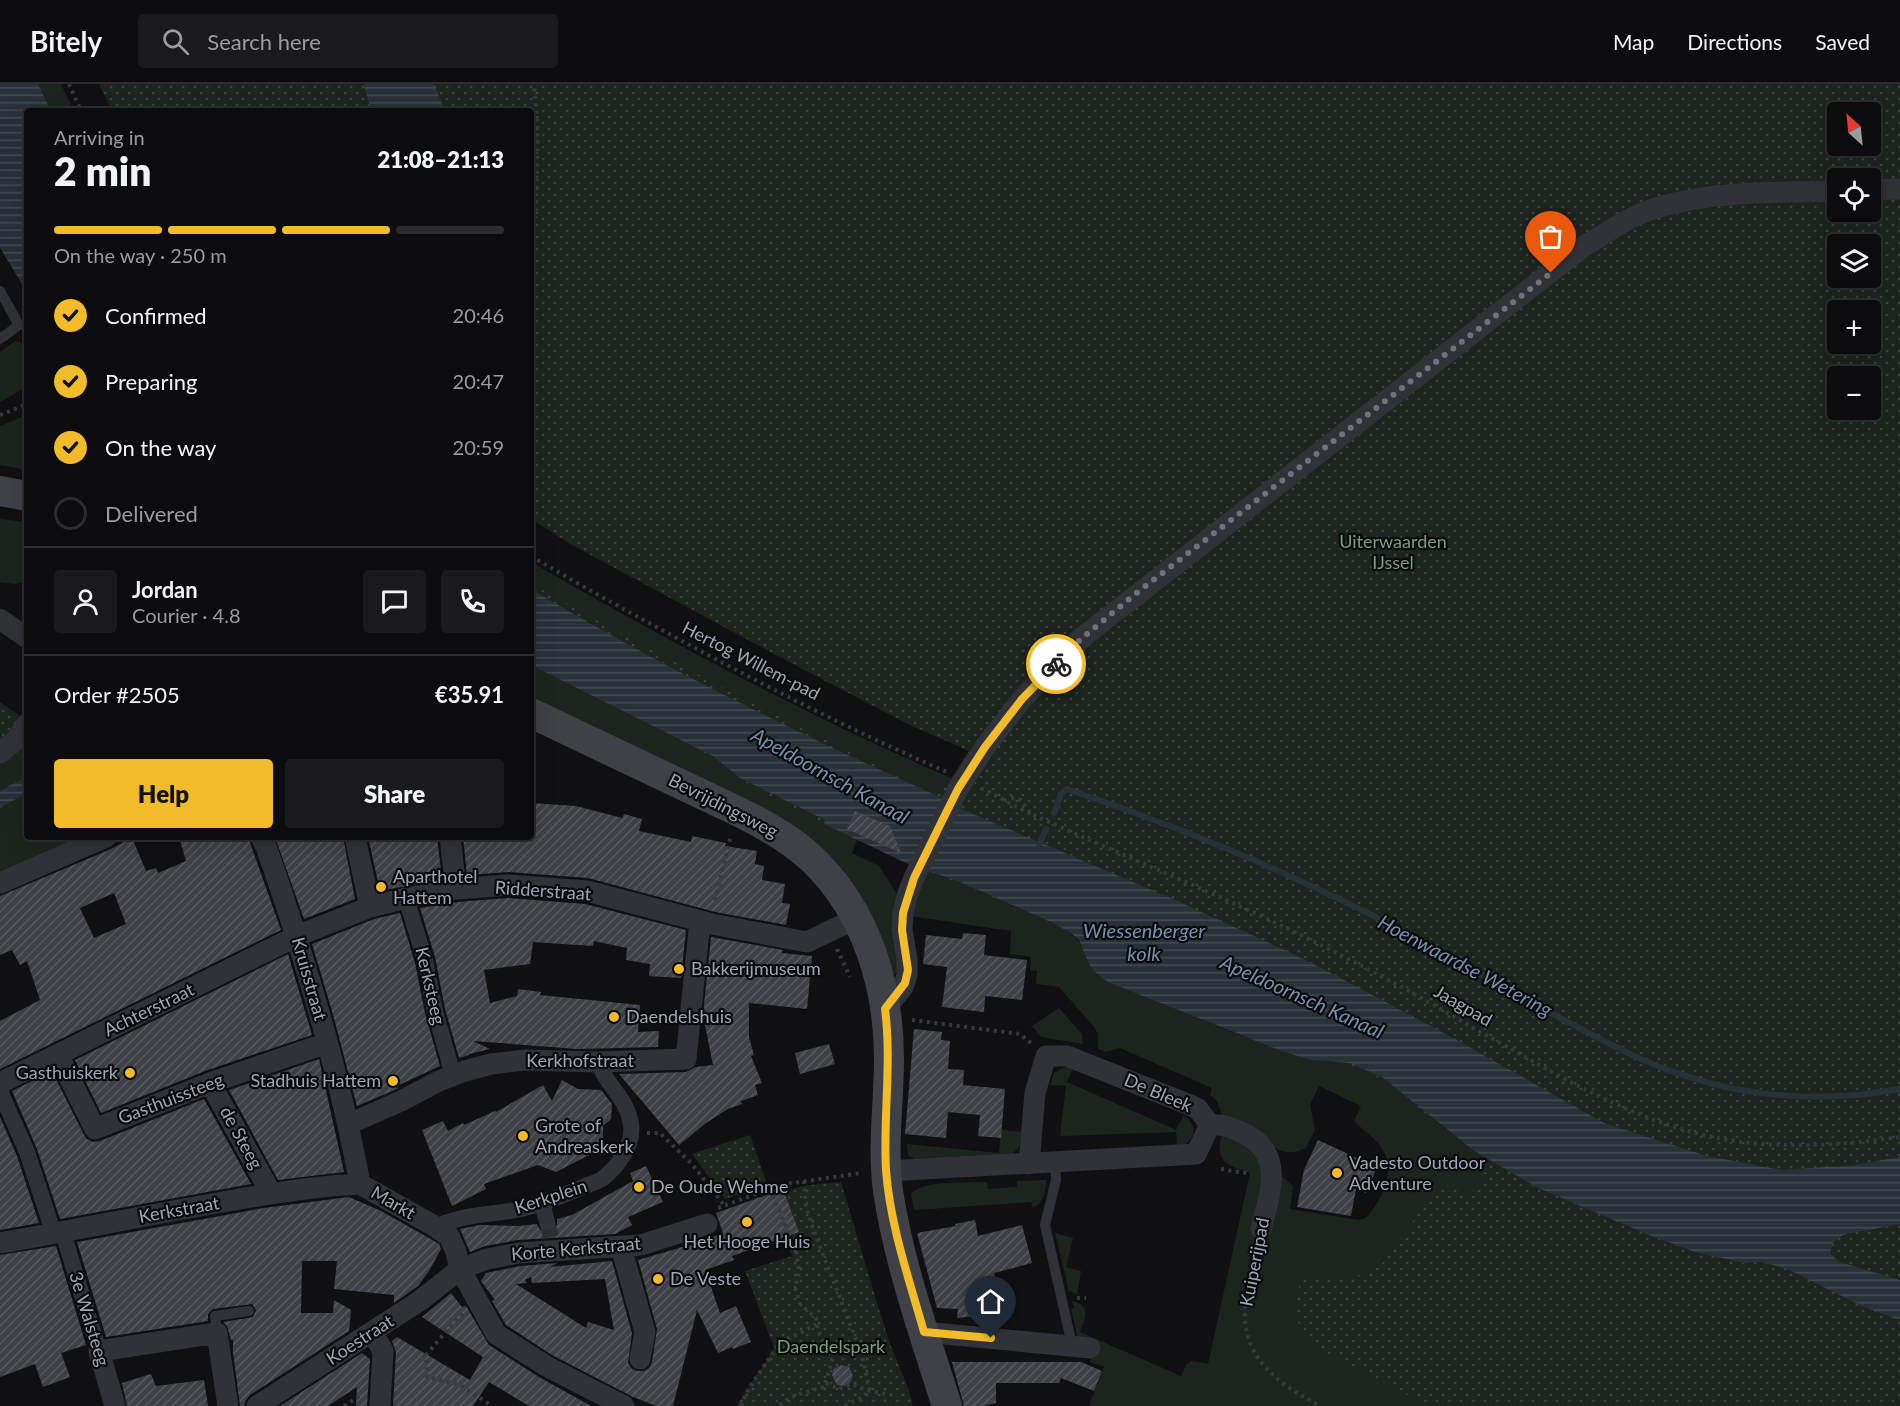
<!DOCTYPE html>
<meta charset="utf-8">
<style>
:root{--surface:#0c0c0e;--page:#1a1a1c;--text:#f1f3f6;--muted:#9a9b9e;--line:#2c2c2e;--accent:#f1bb29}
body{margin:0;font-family:Lato,sans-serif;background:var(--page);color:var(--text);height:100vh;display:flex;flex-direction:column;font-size:22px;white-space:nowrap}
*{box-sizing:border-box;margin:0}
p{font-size:20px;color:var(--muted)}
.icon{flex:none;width:33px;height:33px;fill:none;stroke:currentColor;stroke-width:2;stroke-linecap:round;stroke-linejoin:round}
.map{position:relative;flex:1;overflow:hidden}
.side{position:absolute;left:24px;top:24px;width:510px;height:732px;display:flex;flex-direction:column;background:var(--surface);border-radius:6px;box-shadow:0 6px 24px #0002,0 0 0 2px var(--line)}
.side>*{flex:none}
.needle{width:39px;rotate:333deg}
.buttons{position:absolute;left:1827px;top:18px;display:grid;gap:12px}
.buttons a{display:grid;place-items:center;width:54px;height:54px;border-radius:6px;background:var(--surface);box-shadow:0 6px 24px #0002,0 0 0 2px var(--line);font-size:30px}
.pin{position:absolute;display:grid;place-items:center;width:51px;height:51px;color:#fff;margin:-62px -26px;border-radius:50% 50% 50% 0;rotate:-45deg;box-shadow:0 0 6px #0007}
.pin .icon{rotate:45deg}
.courier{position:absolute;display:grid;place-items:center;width:60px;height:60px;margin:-30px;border:4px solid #f1bb29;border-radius:50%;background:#fff;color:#222;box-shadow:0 2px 8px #0007}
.head em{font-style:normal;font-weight:800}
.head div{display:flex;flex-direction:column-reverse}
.head{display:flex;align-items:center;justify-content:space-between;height:102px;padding:0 30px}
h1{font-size:39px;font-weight:800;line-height:45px}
.bar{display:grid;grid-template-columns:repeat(4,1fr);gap:9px 6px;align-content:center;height:72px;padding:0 30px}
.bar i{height:8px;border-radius:4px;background:var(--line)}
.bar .selected{background:var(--accent)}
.bar p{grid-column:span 4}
.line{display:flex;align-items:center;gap:15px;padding:0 30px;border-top:2px solid var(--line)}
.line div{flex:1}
.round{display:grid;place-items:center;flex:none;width:63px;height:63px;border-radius:6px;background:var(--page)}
ol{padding:0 30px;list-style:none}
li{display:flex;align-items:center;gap:18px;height:66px}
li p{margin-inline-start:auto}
li .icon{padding:6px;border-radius:50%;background:var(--accent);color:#111;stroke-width:4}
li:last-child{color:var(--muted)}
li i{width:33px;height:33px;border:3px solid var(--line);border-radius:50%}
.cta{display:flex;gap:12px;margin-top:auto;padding:12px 30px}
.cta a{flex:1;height:69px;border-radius:6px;background:var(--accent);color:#111;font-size:24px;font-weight:800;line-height:69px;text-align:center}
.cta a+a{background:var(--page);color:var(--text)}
header{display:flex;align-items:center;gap:36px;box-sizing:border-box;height:84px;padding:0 30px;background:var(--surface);border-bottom:2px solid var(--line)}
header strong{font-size:28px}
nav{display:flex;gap:33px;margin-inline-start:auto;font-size:21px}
.search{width:420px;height:54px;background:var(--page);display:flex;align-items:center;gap:15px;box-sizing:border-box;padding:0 21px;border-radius:6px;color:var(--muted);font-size:22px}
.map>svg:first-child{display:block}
.grass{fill:#1d241e}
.park{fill:url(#park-dots);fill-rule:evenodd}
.water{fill:url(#water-rules)}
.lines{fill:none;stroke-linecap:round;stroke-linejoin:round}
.stream{stroke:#293037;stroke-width:6}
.building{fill:url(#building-hatch);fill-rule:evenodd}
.pedestrian-tunnel{stroke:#2d2e32;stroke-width:16;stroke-dasharray:16 8;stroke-linecap:butt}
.path{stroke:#37393e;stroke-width:4;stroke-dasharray:3 4.5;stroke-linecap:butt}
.service{stroke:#313237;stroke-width:10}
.pedestrian{stroke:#313237;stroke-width:16}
.minor{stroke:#313237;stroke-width:21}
.secondary{stroke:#3f4147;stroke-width:30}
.done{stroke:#6e727b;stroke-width:6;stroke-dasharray:0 10.8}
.route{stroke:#f1bb29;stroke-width:8}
.poi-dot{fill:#f1bb29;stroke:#0b0b0d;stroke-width:2}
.labels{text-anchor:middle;stroke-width:4.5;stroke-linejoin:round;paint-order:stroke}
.park-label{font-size:18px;fill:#789e7d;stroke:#0b0b0d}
.street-label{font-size:18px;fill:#a1a6b3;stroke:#0b0b0d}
.poi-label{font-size:18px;fill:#a1a6b3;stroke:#0b0b0d;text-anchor:start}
.water-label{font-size:20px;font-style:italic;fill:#7791ae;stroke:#0b0b0d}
</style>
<header>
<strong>Bitely</strong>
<div class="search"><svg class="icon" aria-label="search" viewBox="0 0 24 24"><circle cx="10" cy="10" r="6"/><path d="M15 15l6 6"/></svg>Search here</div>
<nav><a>Map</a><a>Directions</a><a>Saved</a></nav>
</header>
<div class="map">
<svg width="1900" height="1322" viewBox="0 0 1900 1322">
<defs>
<pattern id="park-dots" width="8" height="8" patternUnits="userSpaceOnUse" patternTransform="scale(1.5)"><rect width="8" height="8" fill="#1d241e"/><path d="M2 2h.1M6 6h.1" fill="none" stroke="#3b413c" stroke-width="1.8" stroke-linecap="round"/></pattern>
<pattern id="water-rules" width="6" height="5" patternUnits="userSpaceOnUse" patternTransform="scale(1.5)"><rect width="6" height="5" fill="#293037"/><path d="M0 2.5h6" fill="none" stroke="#454b52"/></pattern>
<pattern id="building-hatch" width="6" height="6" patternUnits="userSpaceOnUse" patternTransform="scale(1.5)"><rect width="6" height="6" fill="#3f4045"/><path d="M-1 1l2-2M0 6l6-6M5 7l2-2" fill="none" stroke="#58595d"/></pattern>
</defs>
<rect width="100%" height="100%" fill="#101012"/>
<path class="grass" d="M38,0H61L74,27H51Z
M15,257L21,258L27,262V303L0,318V268Z
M27,333V346L22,356L27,363V386L0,381V342L20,334Z
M0,435L27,438V498L14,500L0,498Z
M531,478C668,557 807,632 953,695L942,714L825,662L531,505Z
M531,581L714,672L825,737V740L857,755L852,769L879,782L897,810V889L892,891L857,813L531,617Z
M27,651V692L0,707V676Z
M27,709V753H88L0,791V724Z
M929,786L1055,840C1077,853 1079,854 1088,878L1199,934L1232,948L1310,976L1350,979L1382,993L1444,1044L1900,1322H1089L1104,1283L1090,1278L1093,1270L1079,1259L1071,1225L1074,1224L1072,1217C1092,1222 1085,1234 1080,1248L1181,1292L1186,1281L1191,1277L1208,1280L1250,1089C1227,1081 1214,1078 1222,1050L1236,1052L1293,1102L1290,1125L1358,1136L1366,1134C1380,1118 1396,1090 1384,1068C1378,1056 1364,1047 1354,1037L1361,1022L1319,1002L1310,1021L1315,1046L1306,1064C1280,1077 1271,1058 1252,1046C1242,1040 1232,1036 1222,1031L1217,1017L1210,1011L1212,1004L1120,964L1106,968L1098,965V950L1095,944L1059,903L1036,900L1037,887L1030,886L1031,873L1010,870L1011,847L910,832L916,814Z
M1059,924L1082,950L1083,960L1041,953L1032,942Z
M1065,983H1073L1067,998L1176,1046L1184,1031C1200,1044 1194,1058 1177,1065L1176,1048L1060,1052L1066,1002L1050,1001L1054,989Z
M1001,1046L1024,1048C1022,1060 1018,1066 1009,1072L918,1077L908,1071L907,1060L999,1069Z
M1046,1096C1046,1107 1044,1119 1033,1124L1031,1118L914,1126L911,1110C923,1095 968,1099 987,1098L988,1105L1017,1103V1097Z
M1055,1149L1073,1154L1066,1183L1081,1187L1077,1210L1069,1207Z"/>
<path class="park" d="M99,0H1900V1322H1429L1316,1264C1294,1242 1290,1222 1303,1193L1343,1195L1364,1190L1384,1178L1441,1098L1471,1113L1490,1078L1374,991L1346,980L1350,975L1057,840L899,775L773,714L738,694L713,674L693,662L531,581V499L590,533L750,618L929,708L947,701L969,667L908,640L793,580L572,461L531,435V27H112ZM1838,28H1870V62H1838ZM1838,94H1870V128H1838ZM1838,160H1870V194H1838ZM1838,226H1870V260H1838ZM1838,292H1870V326H1838Z
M0,618L26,636L0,662Z
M750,1051L767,1100L725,1115L692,1070Z
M841,1098C857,1151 872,1204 889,1257C897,1279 908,1299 913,1322H737C747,1302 763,1284 774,1264L745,1187L792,1172L769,1112L802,1102Z"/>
<path class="water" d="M0,0H38L51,27H27V208L0,164Z
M364,0H434L445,27H371Z
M531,505C663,584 802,651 942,714L959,724L1173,815L1287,867L1335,891L1455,955L1604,1039L1707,1072L1782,1086L1854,1081L1900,1073V1140L1843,1151L1833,1158L1830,1170L1840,1178L1900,1196V1236L1864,1223L1787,1185L1761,1178L1744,1179L1695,1168L1654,1153L1538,1104L1473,1066L1382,993L1350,979L1310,976L1279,966L1108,898L1094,887L1088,878L1079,856L1072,850L1055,840L958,797L908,780L824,740L825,736L740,694L713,672L531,581Z
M27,692V709L0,724V707Z"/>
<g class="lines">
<path class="stream" d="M1054,729L1061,710L1067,705C1169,739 1269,780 1366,828C1440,865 1511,909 1585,947C1619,965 1652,982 1689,993C1756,1015 1830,1018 1900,1005
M1038,764L1046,745"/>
</g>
<path class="building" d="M531,719L576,722L622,734L624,730L642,735L639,747L691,758L692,752L726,759L725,762L757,767L755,780L764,782L762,796L785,800L782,819L790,820L786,841L715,828L588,794L509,788L467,791L463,753H531Z
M855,727L890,742L901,769L847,745Z
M179,753H248L281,846L0,985V937L40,916L27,877L20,881L12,866L0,871V812L111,765L132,754L146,787L156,784L158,789L186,777ZM114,809L126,840L94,854L80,824Z
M275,753H343L355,815L304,835Z
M368,753H437L442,795L380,807Z
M508,814L585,820L686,846L681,894L649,892L650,880L626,876L627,864L594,857L593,862L533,858L530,880L484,886L490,919L517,912L518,905L541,908L540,911L640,921L638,948L659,947L658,963L577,965L473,957L490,965L469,970V971L459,974L445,925L435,873L420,824L458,818Z
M400,829L415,879L425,929L440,982L397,1002L398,1004L395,1006L357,1022L332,927L312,860L374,835Z
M963,849L986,851L984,871L1027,876L1022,916L985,912L984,928L942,923L947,883L923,880L926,851L962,855Z
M711,853L783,866L782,869L812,872L807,925L749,919V953L754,971L751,972L762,999L755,1001L758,1011L741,1017L742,1020L728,1025L706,1039L679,1061L619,990L686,988L696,983L713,981L703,931Z
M288,870L312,951L205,987L101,1029L75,976Z
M914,945L942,948L941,956L950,957L948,985L964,986L963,1001L1005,1005L1001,1054L978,1052L980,1031L948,1028L946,1054L905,1050Z
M829,960L835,980L800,990L795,969Z
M319,975L344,1088L278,1096L229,1006Z
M52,987L84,1051L87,1055L93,1058L100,1057L204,1015L251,1100L60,1135L37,1065L12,1007Z
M562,996L578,1005L601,1006L612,1020L611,1035L603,1042V1064L556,1088L538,1081L484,1100L486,1105L452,1122L422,1046L443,1037L448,1047L463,1039L464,1041L495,1027L496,1028L543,1001L552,1017Z
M0,1033L17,1072L39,1139L0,1146Z
M1318,1056L1377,1083L1366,1109L1356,1105L1351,1132L1297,1123L1304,1086Z
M646,1082L663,1118L628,1133L632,1141L615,1150L518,1156L485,1162L470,1168L460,1145L480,1141L519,1142L537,1140L540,1146L545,1148H550L557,1141V1135L572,1131L633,1097L630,1089Z
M783,1105L799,1148L732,1172L734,1176L705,1186L720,1229L736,1222L751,1258L733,1265L732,1263L718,1269L697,1226L673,1322H656L631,1312L552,1271L506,1241L492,1217L495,1216L481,1197L486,1189L521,1182L557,1179L550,1183L612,1177L632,1249L628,1279L632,1285L637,1287H644L649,1284L652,1278L657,1245L638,1176L693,1160L723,1149L716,1129ZM531,1193L532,1199L605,1195L614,1246L588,1238L586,1244L516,1200L527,1199L525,1196Z
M349,1113L381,1127L429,1154L439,1160L441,1165L429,1187L418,1202L394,1219V1211L334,1205L337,1177H302L301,1229H333L334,1216L351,1226L349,1247L250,1311L246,1316L244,1322H240L233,1268V1256H231L227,1242L223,1238L253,1233L256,1226L252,1220L213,1225L208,1230V1237L106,1253L77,1158L264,1124Z
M975,1136L978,1152L1022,1141L1032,1179L994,1189L1005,1229L957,1234L958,1225L937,1224L917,1149L956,1142L955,1140Z
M56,1162L86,1261L61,1269L70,1293L43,1303L35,1280L0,1293V1171Z
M451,1209L462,1223L466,1222L489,1261L539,1293L591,1322H529L489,1298L473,1322H393L396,1268L392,1257L397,1253L470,1296L483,1273L422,1233Z
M362,1269L370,1275L367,1322H356L357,1303L328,1322H280Z
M952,1278H1081L1102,1287L1094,1307L1061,1294L1059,1299H996V1319L983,1322H964Z
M841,1281L849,1283L853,1291L850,1299L844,1302L837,1301L832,1291L833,1285Z
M151,1290L156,1302L204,1296L208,1322H127L122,1299Z"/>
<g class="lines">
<path class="pedestrian-tunnel" d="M547,1138L551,1153"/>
<path class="path" d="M69,0L81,27
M531,172L536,124L538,48L534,0
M0,331L27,320
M531,472C574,498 618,522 662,546C755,597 850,646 947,688
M981,704L1030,730
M1004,717L1012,714L1021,716L1031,730C1138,778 1247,822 1350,876C1408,905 1464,939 1520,970C1574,1001 1629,1030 1688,1047C1757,1067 1830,1063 1900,1053
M715,816L731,751
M837,865L850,893
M912,936L1020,950L1032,960
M647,1049H660L692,1080L724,1121
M1221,1085L1251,1090
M804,1097L806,1123L814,1147L862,1271L870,1307L861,1314L844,1322
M770,1105L796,1167L799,1187L795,1204L800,1220L816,1234C816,1248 826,1261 833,1274L824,1303C808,1308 791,1310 779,1322
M718,1124L780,1101L861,1089
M1257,1163C1252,1182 1246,1202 1245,1222C1241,1275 1279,1300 1320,1322
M1077,1214H1086
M463,1230L456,1236L426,1271L427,1293L460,1301L492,1322
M826,1299L839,1305L851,1300L870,1307L891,1311
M344,1322L361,1311
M741,1322L749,1304L777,1263L790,1253L799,1250L816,1240"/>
<path class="service" d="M0,207L19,241L0,255
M1055,1078L1056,1096L1045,1141L1072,1261
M217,1249L215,1232L249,1227"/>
<path class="pedestrian" d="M406,814L425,876L435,927L453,991
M0,1007L27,1068L54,1150
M542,1119L547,1138
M436,1143C467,1128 493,1132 525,1124C546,1119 566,1110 585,1102C590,1100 597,1098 602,1095C617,1083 634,1062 631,1041C628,1014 606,1002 598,978
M63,1149L99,1267"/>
<path class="minor" d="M1870,106L1900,105
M0,535L27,554
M0,669L16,656L27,640
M261,753L267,765C305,874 339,986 360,1100L436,1143L449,1152L456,1168L460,1185L496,1250L546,1282L624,1322
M355,753L370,823
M450,753L456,805
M0,799L106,753
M885,925L903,903L907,891V875L902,846L903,829L907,812L914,794L958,705L985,663L1022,615L1079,556L1583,163C1606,149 1630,132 1656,124C1714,106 1777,109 1838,107
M58,971L95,1045L210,999L327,959
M0,999L297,852L370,823L406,814L456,805L508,801L587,807L712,840L807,858L857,834
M210,999L271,1109
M349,1040L401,1017L439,997L465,987L491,980L525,976L598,978L686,975L700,837
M1210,1041C1224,1040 1233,1044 1245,1050C1285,1070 1270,1110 1261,1145
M1029,1080L1035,1009L1046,972H1067L1190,1021L1198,1025L1210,1041
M887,1087L1196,1070L1210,1041
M0,1159C76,1146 152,1130 229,1117C272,1109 316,1102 360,1100
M621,1163L645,1248L640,1275
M372,1248L383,1267L380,1322
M924,1248L1090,1264
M115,1322L99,1267L217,1249L228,1322
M257,1322L421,1216L460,1185L487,1175L519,1169L641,1161L707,1140"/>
<path class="secondary" d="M0,407L27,412
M531,629L737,727C764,740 791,755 813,776C867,828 889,903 889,975C889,1019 882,1063 888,1107C899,1180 925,1252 947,1322"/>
</g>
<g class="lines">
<path class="done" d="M1056,580L1080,556L1134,511L1551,189"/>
<path class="route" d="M991,1254L924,1248C909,1195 890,1141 886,1086C883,1032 892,979 885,925L905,899L908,886L902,846L903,829L914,794L941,739L958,705L985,663L1022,615L1056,580"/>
</g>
<g class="poi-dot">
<circle cx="381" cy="803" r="6"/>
<circle cx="679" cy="885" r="6"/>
<circle cx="614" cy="933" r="6"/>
<circle cx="130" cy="989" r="6"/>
<circle cx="393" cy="997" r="6"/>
<circle cx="523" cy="1052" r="6"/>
<circle cx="1337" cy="1089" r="6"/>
<circle cx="639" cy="1103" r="6"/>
<circle cx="747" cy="1138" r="6"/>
<circle cx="658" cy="1195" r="6"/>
</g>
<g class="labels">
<g class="park-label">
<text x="1393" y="464">Uiterwaarden<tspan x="1393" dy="21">IJssel</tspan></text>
<text x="831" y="1269">Daendelspark</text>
</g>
<g class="street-label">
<text transform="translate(751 577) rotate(27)" y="6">Hertog Willem-pad</text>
<text transform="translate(723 722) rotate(27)" y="6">Bevrijdingsweg</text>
<text transform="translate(543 807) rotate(4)" y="6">Ridderstraat</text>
<text transform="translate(309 895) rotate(74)" y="6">Kruisstraat</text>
<text transform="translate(430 902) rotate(77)" y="6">Kerksteeg</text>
<text transform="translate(1463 922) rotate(30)" y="6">Jaagpad</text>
<text transform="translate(149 926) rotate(-26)" y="6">Achterstraat</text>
<text x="580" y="983">Kerkhofstraat</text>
<text transform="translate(1158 1009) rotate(23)" y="6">De Bleek</text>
<text transform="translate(171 1015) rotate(-21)" y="6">Gasthuissteeg</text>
<text transform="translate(241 1054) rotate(61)" y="6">de Steeg</text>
<text transform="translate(551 1113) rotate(-18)" y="6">Kerkplein</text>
<text transform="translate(393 1119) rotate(30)" y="6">Markt</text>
<text transform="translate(179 1126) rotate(-10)" y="6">Kerkstraat</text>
<text transform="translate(576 1165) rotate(-5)" y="6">Korte Kerkstraat</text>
<text transform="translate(1255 1178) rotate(-79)" y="6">Kuiperijpad</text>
<text transform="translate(89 1235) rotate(73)" y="6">3e Walsteeg</text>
<text transform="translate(360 1256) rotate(-33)" y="6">Koestraat</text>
</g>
<g class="poi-label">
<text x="393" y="799">Aparthotel<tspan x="393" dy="21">Hattem</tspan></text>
<text x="691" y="891">Bakkerijmuseum</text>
<text x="626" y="939">Daendelshuis</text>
<text x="118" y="995" text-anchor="end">Gasthuiskerk</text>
<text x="381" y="1003" text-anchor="end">Stadhuis Hattem</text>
<text x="535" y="1048">Grote of<tspan x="535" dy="21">Andreaskerk</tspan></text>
<text x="1349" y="1085">Vadesto Outdoor<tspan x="1349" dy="21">Adventure</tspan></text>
<text x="651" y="1109">De Oude Wehme</text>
<text x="747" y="1164" text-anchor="middle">Het Hooge Huis</text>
<text x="670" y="1201">De Veste</text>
</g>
<g class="water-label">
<text transform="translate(830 692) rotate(29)" y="7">Apeldoornsch Kanaal</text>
<text x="1144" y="854">Wiessenberger<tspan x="1144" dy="23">kolk</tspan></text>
<text transform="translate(1465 882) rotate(28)" y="7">Hoenwaardse Wetering</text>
<text transform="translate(1302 913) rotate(24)" y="7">Apeldoornsch Kanaal</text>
</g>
</g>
</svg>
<div class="buttons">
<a><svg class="needle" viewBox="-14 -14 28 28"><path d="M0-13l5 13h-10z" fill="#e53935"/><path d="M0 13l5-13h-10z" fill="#9a9b9e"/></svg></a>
<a><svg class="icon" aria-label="locate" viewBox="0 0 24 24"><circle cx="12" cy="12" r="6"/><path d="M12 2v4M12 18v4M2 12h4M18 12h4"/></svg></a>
<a><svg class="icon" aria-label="layers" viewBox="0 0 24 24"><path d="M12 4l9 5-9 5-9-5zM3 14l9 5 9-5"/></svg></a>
<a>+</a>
<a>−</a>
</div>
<div class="pin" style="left:1551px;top:189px;background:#ea580c"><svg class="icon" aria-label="bag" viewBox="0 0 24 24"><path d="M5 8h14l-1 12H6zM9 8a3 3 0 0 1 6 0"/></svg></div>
<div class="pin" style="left:991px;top:1254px;background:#1f2937"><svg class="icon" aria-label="home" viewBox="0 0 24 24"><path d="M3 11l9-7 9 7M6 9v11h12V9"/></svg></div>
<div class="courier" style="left:1056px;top:580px"><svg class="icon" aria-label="bike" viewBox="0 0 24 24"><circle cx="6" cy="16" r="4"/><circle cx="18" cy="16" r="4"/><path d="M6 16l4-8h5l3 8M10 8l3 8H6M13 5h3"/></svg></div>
<section class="side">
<div class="head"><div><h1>2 min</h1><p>Arriving in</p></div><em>21:08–21:13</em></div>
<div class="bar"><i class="selected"></i><i class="selected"></i><i class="selected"></i><i></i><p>On the way · 250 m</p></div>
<ol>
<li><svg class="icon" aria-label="check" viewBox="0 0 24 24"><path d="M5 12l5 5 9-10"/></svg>Confirmed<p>20:46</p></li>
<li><svg class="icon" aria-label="check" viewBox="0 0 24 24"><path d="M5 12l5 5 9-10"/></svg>Preparing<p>20:47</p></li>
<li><svg class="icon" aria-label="check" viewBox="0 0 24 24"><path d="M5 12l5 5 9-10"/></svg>On the way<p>20:59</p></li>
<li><i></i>Delivered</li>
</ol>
<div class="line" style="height:108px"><a class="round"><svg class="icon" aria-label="person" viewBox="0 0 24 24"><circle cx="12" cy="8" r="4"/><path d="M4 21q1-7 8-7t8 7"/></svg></a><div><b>Jordan</b><p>Courier · 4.8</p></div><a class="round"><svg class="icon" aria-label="chat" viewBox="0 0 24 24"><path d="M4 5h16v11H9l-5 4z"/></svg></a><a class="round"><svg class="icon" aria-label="phone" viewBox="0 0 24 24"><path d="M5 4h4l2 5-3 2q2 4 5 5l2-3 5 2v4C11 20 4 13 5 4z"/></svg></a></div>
<div class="line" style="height:78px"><div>Order #2505</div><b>€35.91</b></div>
<div class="cta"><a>Help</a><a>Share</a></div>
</section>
</div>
